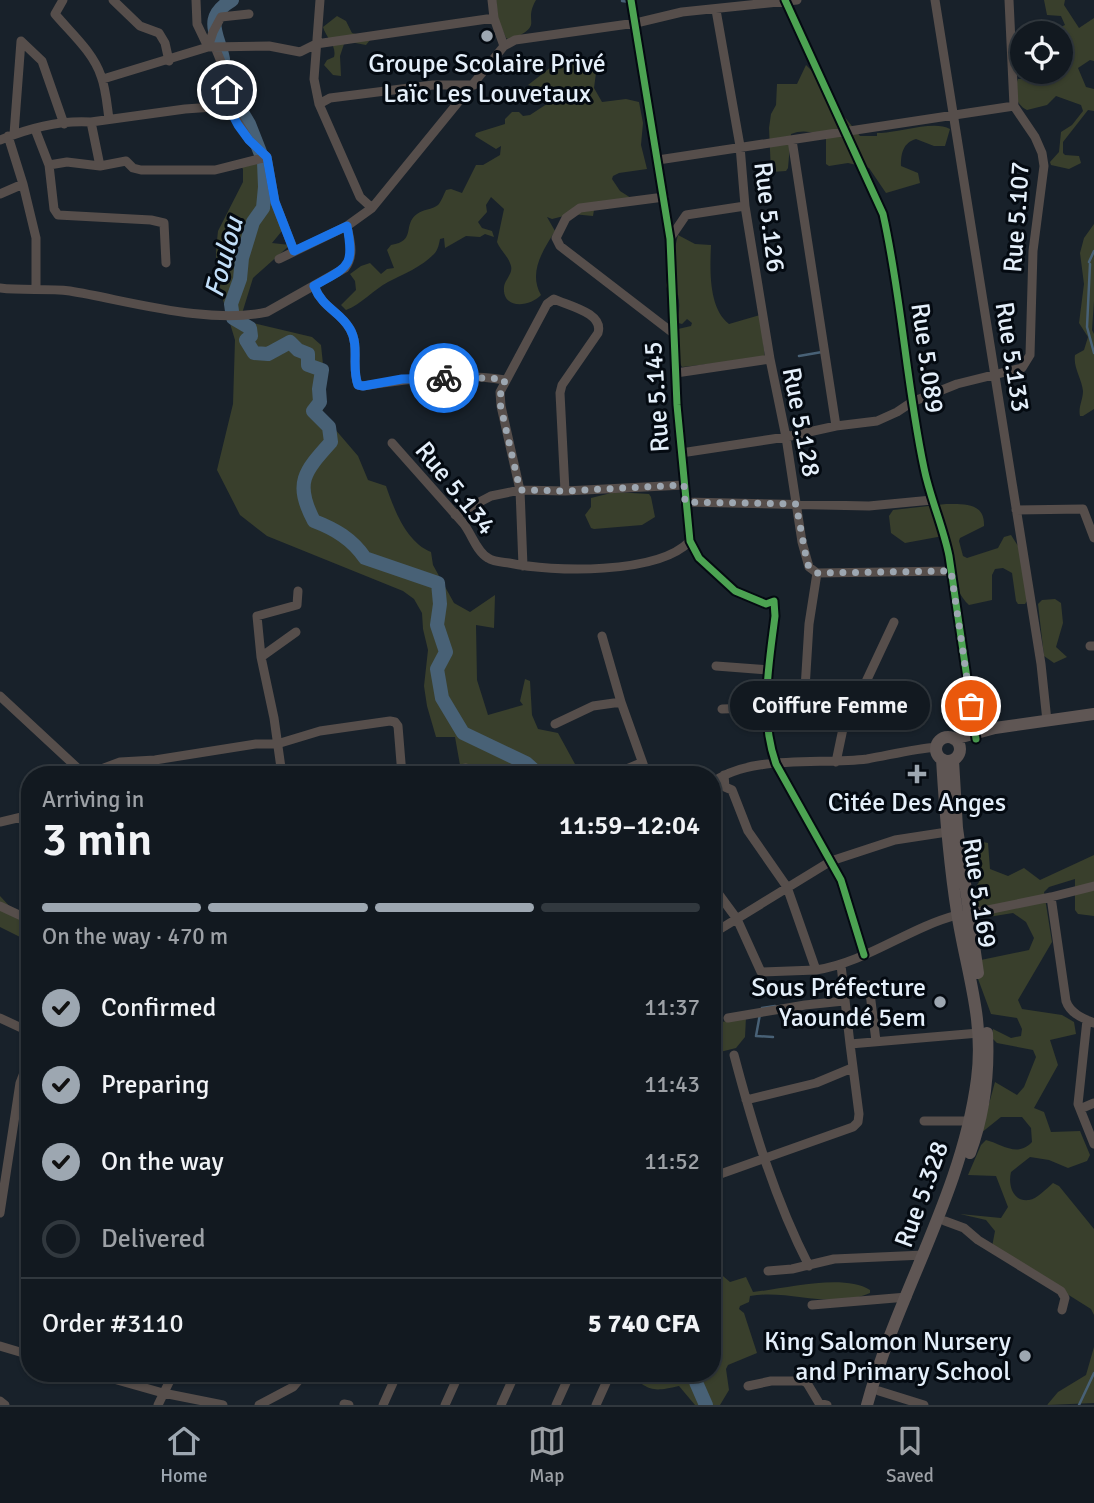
<!DOCTYPE html>
<meta charset="utf-8">
<style>
:root{--surface:#121920;--page:#1f262d;--text:#f1f3f6;--muted:#9ca0a5;--line:#31383e;--accent:#9da7b1}
body{margin:0;font-family:Signika,sans-serif;background:var(--page);color:var(--text);height:100vh;display:flex;flex-direction:column;font-size:26px;white-space:nowrap}
*{box-sizing:border-box;margin:0}
p{font-size:23px;color:var(--muted)}
.icon{flex:none;width:38px;height:38px;fill:none;stroke:currentColor;stroke-width:2;stroke-linecap:round;stroke-linejoin:round}
.map{position:relative;flex:1;overflow:hidden}
.panel{position:absolute;left:21px;top:766px;width:700px;height:616px;display:flex;flex-direction:column;background:var(--surface);border-radius:28px;box-shadow:0 2px 5px #0004,0 0 0 2px var(--line)}
.panel>*{flex:none}
.controls{position:absolute;left:1010px;top:21px;display:grid;gap:14px}
.controls a{display:grid;place-items:center;width:63px;height:63px;border-radius:50%;background:var(--surface);box-shadow:0 2px 5px #0004,0 0 0 2px var(--line);font-size:35px}
.pin{position:absolute;display:grid;place-items:center;width:60px;height:60px;color:#fff;margin:-30px;border:4px solid #fff;border-radius:50%;box-shadow:0 2px 7px #0007}
.courier{position:absolute;display:grid;place-items:center;width:70px;height:70px;margin:-35px;border:5px solid #1a73e8;border-radius:50%;background:#fff;color:#222;box-shadow:0 2px 9px #0007}
.bubble{position:absolute;height:49px;border-radius:24px;background:var(--surface);box-shadow:0 2px 5px #0004,0 0 0 2px var(--line);font-size:23px;font-weight:600;line-height:49px;text-align:center}
.summary em{font-style:normal;font-weight:600}
.summary div{display:flex;flex-direction:column-reverse}
.summary{display:flex;align-items:center;justify-content:space-between;height:119px;padding:0 21px}
h1{font-size:46px;font-weight:600;line-height:52px}
.bar{display:grid;grid-template-columns:repeat(4,1fr);gap:10px 7px;align-content:center;height:84px;padding:0 21px}
.bar i{height:9px;border-radius:5px;background:var(--line)}
.bar .selected{background:var(--accent)}
.bar p{grid-column:span 4}
.line{display:flex;align-items:center;gap:18px;padding:0 21px;border-top:2px solid var(--line)}
.line div{flex:1}
ol{padding:0 21px;list-style:none}
li{display:flex;align-items:center;gap:21px;height:77px}
li p{margin-inline-start:auto}
li .icon{padding:7px;border-radius:50%;background:var(--accent);color:#111;stroke-width:4}
li:last-child{color:var(--muted)}
li i{width:38px;height:38px;border:4px solid var(--line);border-radius:50%}
.dock{display:flex;justify-content:space-around;align-items:center;height:98px;border-top:2px solid var(--line);background:var(--surface);font-size:19px;color:var(--muted)}
.dock a{display:grid;justify-items:center;gap:4px}
.dock .selected{color:var(--accent)}
.map>svg:first-child{display:block}
.green{fill:#393f2c}
.lines{fill:none;stroke-linecap:round;stroke-linejoin:round}
.stream{stroke:#486176;stroke-width:2.5}
.river{stroke:#486176;stroke-width:14}
.minor{stroke:#564e4b;stroke-width:9}
.major{stroke:#5f5654;stroke-width:12}
.cycleway-casing{stroke:#040a11;stroke-width:11}
.cycleway{stroke:#4ca352;stroke-width:7}
.done{stroke:#9da7b1;stroke-width:7;stroke-dasharray:0 12.6}
.route{stroke:#1a73e8;stroke-width:9}
.poi-dot{fill:#9da7b1;stroke:#040a11;stroke-width:2.5}
.labels{text-anchor:middle;stroke-width:6;stroke-linejoin:round;paint-order:stroke}
.poi-label{font-size:26px;fill:#e4effa;stroke:#040a11}
.street-label{font-size:26px;fill:#e4effa;stroke:#040a11}
.water-label{font-size:28px;font-style:italic;fill:#c1def8;stroke:#040a11}
</style>
<div class="map">
<svg width="1094" height="1405" viewBox="0 0 1094 1405">
<rect width="100%" height="100%" fill="#18212a"/>
<path class="green" d="M496,0H536C522,24 546,24 510,40L506,38L498,19Z
M1044,0H1065L1064,5L1079,28L1094,18V61L1090,60L1078,68L1086,87L1094,89V111L1088,110L1063,142V153L1065,155L1079,156L1081,163L1069,169L1051,165L1050,162L1059,152L1061,132L1072,125L1083,111L1081,105L1056,96L1047,105L1027,110C1015,104 1013,91 1018,79H1026L1028,72H1060V33H1052V31L1065,25L1061,16L1047,15Z
M337,16L346,21L352,33L368,37L370,40L366,45L345,41L340,56L341,76L333,75L324,65L327,60L334,57C337,45 326,38 323,27Z
M575,63L596,73L594,88L602,102L626,99L639,102L643,123L641,145L647,169L619,173L613,176L612,179L620,191L631,198L594,210L593,216L572,214L552,219L547,217L555,231C543,250 528,273 541,295C530,307 502,310 504,287C505,279 513,274 511,266C509,257 500,250 497,242L504,209L491,197L486,205L487,212L478,222L482,228L492,231L494,237L485,234L480,237L466,236L445,248L444,238L440,239C439,244 438,250 434,254C423,266 402,275 388,282C373,290 362,304 346,310L341,305L356,290L355,281L350,274L361,266L370,263L381,274L387,269L394,268L387,250L391,245C417,241 402,225 417,214C423,209 432,210 438,205C441,202 444,194 446,190L451,189L462,193L476,165H483L500,155L501,146L496,149L475,136L476,133L505,124V119L512,112H519L523,116L530,115L556,98L555,92L528,85L555,64L565,66Z
M806,65L819,78L826,94L860,136H877V133H881C900,132 935,120 950,129L945,146H934L916,139C903,143 901,153 901,166L918,173L920,183L886,193L869,168L848,163L829,166L826,164V138C815,132 803,129 791,134L788,168L786,171L771,172L769,128L771,114L776,105L777,84H797Z
M267,157L286,226L272,243L290,245L253,278L240,320L312,337L321,345L326,393L322,414L358,456L368,480L386,486C394,509 406,542 431,552L433,565L454,603L470,612L495,595L494,628L476,625L477,680L488,715L523,705L520,701L525,679L530,681L532,715L538,729L558,733L581,775H456L460,765L455,737H436L427,706L424,686L428,650L423,629L422,613L414,599L403,591L267,536L240,515L217,470L233,404L235,340L216,277V250L218,231L243,182V169L240,165Z
M1094,224V301L1092,330L1094,334V409L1083,416H1080C1078,407 1083,400 1083,391C1082,379 1073,368 1075,355L1084,350L1088,337L1079,323L1084,284L1080,253L1084,238Z
M678,235L695,244L711,245C710,268 708,308 729,324L760,315L765,358L682,367L679,362L674,334L678,329L691,326L692,323L687,319L682,324L675,322C680,314 680,304 678,295L668,292L666,285Z
M615,492L649,494L651,497L655,517L642,525L594,529L591,528L585,515L591,507V498Z
M946,504C963,504 985,502 984,526L960,538L959,541L963,556L967,558L998,548L1004,537L1011,535L1020,549L1027,601L1025,604H1018L1016,601L1012,573L1003,568L995,569L992,575V600L969,605C951,588 949,559 943,536L905,543L891,533L889,516L893,510Z
M1055,599L1061,603L1063,623L1056,647L1067,657L1054,663L1044,656L1038,604L1042,600Z
M977,841L988,843L990,869L1008,876L1024,868L1040,880L1094,855V916L1078,914L1075,910V879L1049,887L1044,892L1052,942L1018,1000L1022,1009L1062,1015L1074,1022L1076,1034L1050,1040L1058,1065L1034,1108L1044,1112L1051,1132L1080,1131L1090,1155L1087,1161L1068,1168L1049,1160L1030,1157L1011,1172C1008,1184 1012,1202 1029,1200C1037,1199 1047,1188 1053,1183L1059,1186L1094,1229V1315L1091,1309L992,1247L995,1231L986,1220L960,1214L1001,1218L1008,1207L996,1176L968,1175L981,1145L986,1140C1002,1144 1017,1158 1032,1142L1031,1128L1022,1117H1001L981,1133L995,1082L1017,1095L1024,1087L1036,1057L1033,1050L997,1043L992,1038L993,1029L1011,1038L1021,1036L1022,1029L1017,1018L991,1014L974,968L976,961L1029,950L1034,938L1026,922L1013,913L976,919L972,914L967,901L979,882L975,856Z
M0,896L13,910L30,918V942L0,927Z
M746,1017L745,1037L736,1048L712,1054V1024Z
M717,1271L730,1282L746,1277L753,1292C784,1289 843,1273 870,1290V1293C831,1310 790,1289 750,1296L749,1302L740,1306L739,1309L744,1313L757,1353L728,1365L726,1369L729,1390L720,1405H695L679,1386C646,1394 651,1387 624,1374H712V1272Z
M1094,1347V1403L1047,1405L1058,1392L1086,1375Z"/>
<g class="lines">
<path class="stream" d="M622,1L630,2
M1089,262L1094,251
M1090,264L1087,327L1094,353
M799,356L822,352
M762,1008L775,1006
M760,1014L756,1036L773,1037
M1079,1405L1094,1373"/>
<path class="river" d="M223,59C218,33 202,18 232,0
M226,79L227,87L249,124L264,162L265,187L263,208L253,222L242,258L240,279L231,304L233,318L250,328L251,336L246,340L254,353L268,354L290,342L298,350L308,354V365L322,370L319,389L320,402L313,411L329,427L331,442C304,472 294,483 314,521C335,529 352,539 365,558L438,583L440,604L437,625L446,652L437,669L442,698L463,733L526,763L535,771L536,775
M688,1374L695,1380L706,1405"/>
<path class="minor" d="M63,0L55,14C71,33 93,52 101,76C106,89 107,105 109,119
M113,0L140,26L159,33L165,43L169,61
M196,0L197,24L208,47L213,32L221,17L249,14
M320,0L314,79L319,104L360,197L372,208
M631,0L670,239L677,405L690,541L699,558L735,591L766,604L774,601L775,616C769,665 759,717 776,764L841,880L864,955
M785,0L883,214C902,298 906,384 924,468C930,498 943,526 949,556L975,737
M935,0L1041,664L1047,721
M716,10L740,146L745,206L770,359
M504,46L515,40L636,23L682,12L797,0
M215,47L226,74L228,106L249,140L267,157L275,202L294,251
M103,79L208,47L269,46L300,52L316,44L494,18
M319,104L330,98L433,85H474
M91,122L100,166
M35,129L49,165L67,162L100,166L126,161L133,168L141,170H215L267,157
M14,134L21,41L42,61L64,124
M8,136L23,184L36,238V288
M0,140C29,128 60,120 91,122L185,109L228,106
M792,140L836,426
M658,160L1014,106
M49,165L54,209L58,215L151,220L164,223L166,263
M0,194L23,184
M664,197L580,208L566,218L556,238L560,246L673,333
M671,237L686,215L745,206
M279,259L347,226L372,208L504,46L494,18L492,0
M314,286C323,309 340,311 350,329C360,346 351,367 358,385L363,386C409,379 458,372 505,380
M0,288C22,291 46,288 70,291C130,301 208,325 267,312L345,268C355,255 350,241 347,226
M676,373L770,359L786,437L802,542L809,567L817,573L951,571
M392,443C416,470 440,497 463,523C472,534 476,551 488,558C494,562 502,562 509,563C552,572 658,575 690,541
M681,453L786,437L836,426L877,421L897,412L912,402L957,384L1022,368L1030,355L1033,251L1044,166L1042,153L1035,137L1014,106L1009,0
M685,502L869,506L932,500
M1016,510L1083,509L1094,538
M455,515L491,496L520,490L565,491L684,485
M523,566L520,490L501,406L500,392L547,304L554,299C569,306 604,313 598,333L562,385L560,393L565,491
M602,636L621,702L647,775
M1090,646H1094
M261,657L296,632
M716,666L769,670
M0,696L85,775
M804,705L809,624L817,573
M722,709L755,708L767,712
M555,724L593,706L621,702
M836,762L845,719L856,703L894,622
M96,775L104,768L120,762L155,760L256,744H277L320,731L390,721L395,722L398,726L402,775
M282,775L274,718L261,657L257,616L297,605L298,591
M428,775L466,768
M612,775L641,763
M724,775L725,787L732,790L748,831L787,887L816,970C867,962 908,928 957,915
M712,783C749,754 820,765 867,759C890,755 913,749 937,747
M22,817L30,851
M0,822L30,815
M712,885L737,919L761,972L816,970
M1051,897L1066,1001C1070,1013 1082,1018 1094,1023
M0,906L30,920
M968,914L1051,897L1094,886
M712,934L831,861L895,840L947,832
M841,965L850,1044L979,1033
M869,985L876,1041
M0,1018L30,1032
M728,1018L805,1005L844,1001
M1087,1020L1078,1104L1094,1144
M734,1055C753,1127 775,1200 809,1266
M746,1100L816,1083L852,1068
M1080,1109L1094,1103
M924,1121H970
M712,1177L853,1127L858,1122L859,1114L850,1044
M0,1213L20,1083L30,1057
M945,1221L964,1228L978,1240L1061,1291L1065,1298L1062,1310
M768,1271L792,1269L834,1259L924,1255
M812,1305L907,1297
M0,1346L30,1355
M96,1374L163,1393L223,1405
M748,1386L771,1381H803L807,1383L819,1403L827,1405
M879,1391L924,1405
M0,1401L5,1405
M344,1404L349,1405
M158,1405L173,1374
M259,1405L293,1387L304,1374
M383,1405L397,1374
M445,1405L459,1374
M501,1405L515,1374
M556,1405L570,1374
M596,1405L610,1374"/>
<path class="major" d="M936 749a12 12 0 1 1 24 0a12 12 0 1 1-24 0Z
M954,739L995,728L1094,714
M953,760L957,828L978,973
M970,1153C984,1115 989,1073 987,1033
M867,1405C897,1294 962,1194 977,1079C985,1020 966,970 957,912C949,861 945,810 942,759"/>
<defs>
<path id="cycleway" d="M631,0L670,239L677,405L690,541L699,558L735,591L766,604L774,601L775,616C769,665 759,717 776,764L841,880L864,955
M785,0L883,214C902,298 906,384 924,468C930,498 943,526 949,556L976,739"/>
</defs>
<use href="#cycleway" class="cycleway-casing"/>
<use href="#cycleway" class="cycleway"/>
</g>
<g class="lines">
<path class="done" d="M444,378H491L505,380L499,399L520,490L565,491L684,485L685,502L796,504L807,562L809,567L817,573L951,571L971,706"/>
<path class="route" d="M227,90L228,106L238,125L249,140L267,157L275,202L294,251L347,226C355,268 348,266 314,286C323,309 340,311 350,329C360,346 351,367 358,385L363,386L402,379L444,378"/>
</g>
<g class="poi-dot">
<circle cx="487" cy="36" r="7"/>
<path d="M913.5 763.5h7v7h7v7h-7v7h-7v-7h-7v-7h7z"/>
<circle cx="940" cy="1002" r="7"/>
<circle cx="1025" cy="1356" r="7"/>
</g>
<g class="labels">
<g class="poi-label">
<text x="487" y="72">Groupe Scolaire Privé<tspan x="487" dy="30">Laïc Les Louvetaux</tspan></text>
<text x="917" y="811">Citée Des Anges</text>
<text x="926" y="996" text-anchor="end">Sous Préfecture<tspan x="926" dy="30">Yaoundé 5em</tspan></text>
<text x="1011" y="1350" text-anchor="end">King Salomon Nursery<tspan x="1011" dy="30">and Primary School</tspan></text>
</g>
<g class="street-label">
<text transform="translate(770 217) rotate(83)" y="9">Rue 5.126</text>
<text transform="translate(1016 217) rotate(-86)" y="9">Rue 5.107</text>
<text transform="translate(1013 357) rotate(81)" y="9">Rue 5.133</text>
<text transform="translate(928 358) rotate(82)" y="9">Rue 5.089</text>
<text transform="translate(656 397) rotate(-94)" y="9">Rue 5.145</text>
<text transform="translate(802 422) rotate(79)" y="9">Rue 5.128</text>
<text transform="translate(456 488) rotate(51)" y="9">Rue 5.134</text>
<text transform="translate(980 893) rotate(81)" y="9">Rue 5.169</text>
<text transform="translate(921 1194) rotate(-70)" y="9">Rue 5.328</text>
</g>
<g class="water-label">
<text transform="translate(223 257) rotate(-75)" y="10">Foulou</text>
</g>
</g>
</svg>
<div class="controls">
<a><svg class="icon" aria-label="locate" viewBox="0 0 24 24"><circle cx="12" cy="12" r="6"/><path d="M12 2v4M12 18v4M2 12h4M18 12h4"/></svg></a>
</div>
<div class="pin" style="left:971px;top:706px;background:#ea580c"><svg class="icon" aria-label="bag" viewBox="0 0 24 24"><path d="M5 8h14l-1 12H6zM9 8a3 3 0 0 1 6 0"/></svg></div>
<div class="pin" style="left:227px;top:90px;background:#1f2937"><svg class="icon" aria-label="home" viewBox="0 0 24 24"><path d="M3 11l9-7 9 7M6 9v11h12V9"/></svg></div>
<div class="courier" style="left:444px;top:378px"><svg class="icon" aria-label="bike" viewBox="0 0 24 24"><circle cx="6" cy="16" r="4"/><circle cx="18" cy="16" r="4"/><path d="M6 16l4-8h5l3 8M10 8l3 8H6M13 5h3"/></svg></div>
<div class="bubble" style="left:730px;top:681px;width:200px">Coiffure Femme</div>
<section class="panel">
<div class="summary"><div><h1>3 min</h1><p>Arriving in</p></div><em>11:59–12:04</em></div>
<div class="bar"><i class="selected"></i><i class="selected"></i><i class="selected"></i><i></i><p>On the way · 470 m</p></div>
<ol>
<li><svg class="icon" aria-label="check" viewBox="0 0 24 24"><path d="M5 12l5 5 9-10"/></svg>Confirmed<p>11:37</p></li>
<li><svg class="icon" aria-label="check" viewBox="0 0 24 24"><path d="M5 12l5 5 9-10"/></svg>Preparing<p>11:43</p></li>
<li><svg class="icon" aria-label="check" viewBox="0 0 24 24"><path d="M5 12l5 5 9-10"/></svg>On the way<p>11:52</p></li>
<li><i></i>Delivered</li>
</ol>
<div class="line" style="height:91px"><div>Order #3110</div><b>5 740 CFA</b></div>
</section>
</div>
<nav class="dock">
<a class="selected"><svg class="icon" aria-label="home" viewBox="0 0 24 24"><path d="M3 11l9-7 9 7M6 9v11h12V9"/></svg>Home</a>
<a><svg class="icon" aria-label="map" viewBox="0 0 24 24"><path d="M3 6l6-2 6 2 6-2v14l-6 2-6-2-6 2zM9 4v14M15 6v14"/></svg>Map</a>
<a><svg class="icon" aria-label="saved" viewBox="0 0 24 24"><path d="M7 4h10v16l-5-4-5 4z"/></svg>Saved</a>
</nav>
